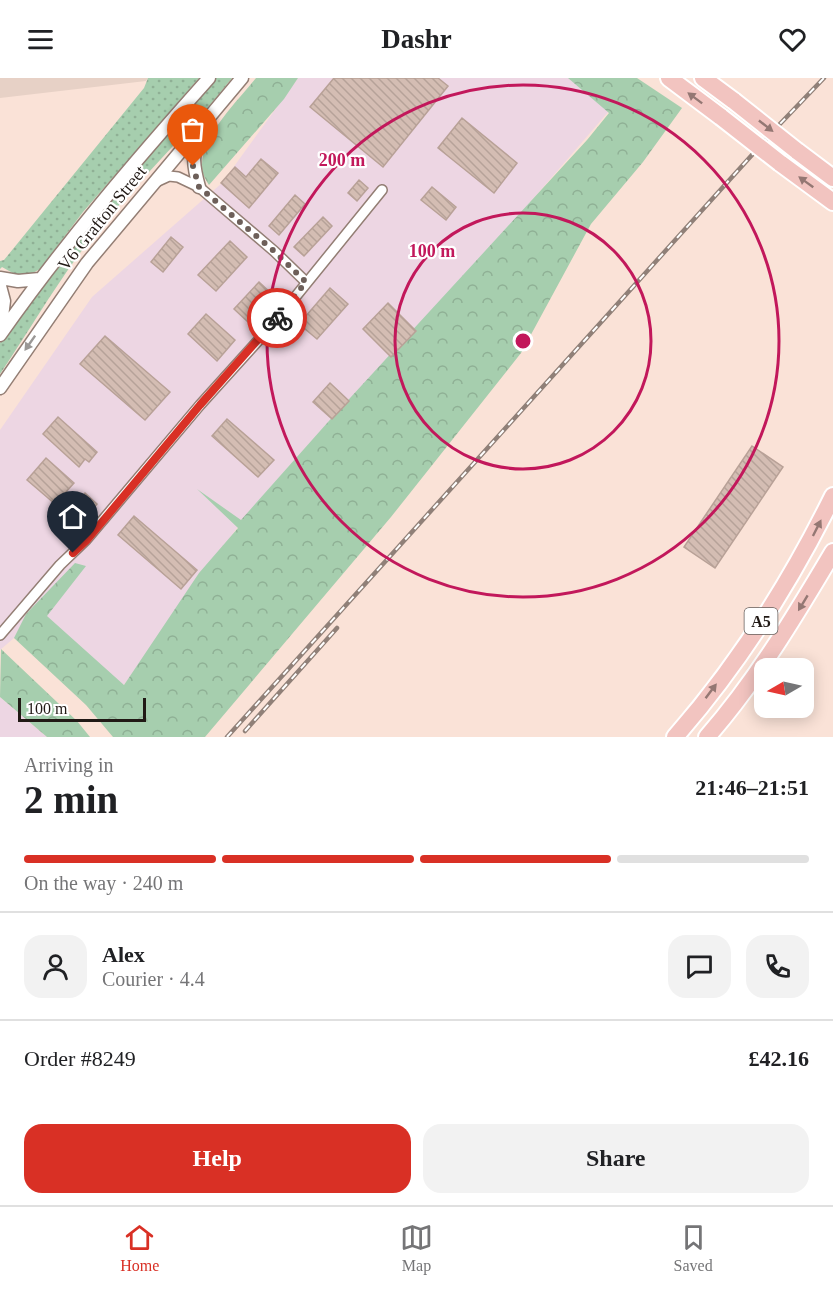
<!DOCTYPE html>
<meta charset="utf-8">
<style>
:root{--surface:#fff;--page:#f2f2f2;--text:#202124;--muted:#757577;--line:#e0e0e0;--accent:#d93025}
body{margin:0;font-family:Georgia,serif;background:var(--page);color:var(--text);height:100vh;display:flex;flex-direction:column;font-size:22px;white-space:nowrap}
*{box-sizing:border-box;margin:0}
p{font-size:20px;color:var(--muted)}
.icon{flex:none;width:33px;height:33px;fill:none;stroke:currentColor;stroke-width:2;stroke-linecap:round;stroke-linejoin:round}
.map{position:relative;height:659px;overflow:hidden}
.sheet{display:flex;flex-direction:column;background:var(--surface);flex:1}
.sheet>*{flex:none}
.needle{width:39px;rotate:261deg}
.buttons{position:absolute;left:754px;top:580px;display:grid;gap:12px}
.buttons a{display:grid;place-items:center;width:60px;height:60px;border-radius:12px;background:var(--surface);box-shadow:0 3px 15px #0003;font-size:30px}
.scale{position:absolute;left:18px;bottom:15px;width:128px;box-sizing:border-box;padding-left:6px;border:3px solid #211915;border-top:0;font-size:16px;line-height:21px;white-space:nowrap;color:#211915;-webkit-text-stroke:4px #fff;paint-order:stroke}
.pin{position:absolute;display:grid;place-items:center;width:51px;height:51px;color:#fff;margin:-62px -26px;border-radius:50% 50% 50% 0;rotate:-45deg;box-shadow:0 0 6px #0007}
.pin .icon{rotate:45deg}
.courier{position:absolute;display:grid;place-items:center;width:60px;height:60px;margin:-30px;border:4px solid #d93025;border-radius:50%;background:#fff;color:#222;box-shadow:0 2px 8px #0007}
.summary em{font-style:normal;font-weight:700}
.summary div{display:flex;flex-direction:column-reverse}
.summary{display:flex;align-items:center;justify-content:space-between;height:102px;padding:0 24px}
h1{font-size:39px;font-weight:700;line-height:45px}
.bar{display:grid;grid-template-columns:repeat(4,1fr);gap:9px 6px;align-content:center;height:72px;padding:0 24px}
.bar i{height:8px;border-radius:4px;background:var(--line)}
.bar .current{background:var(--accent)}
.bar p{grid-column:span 4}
.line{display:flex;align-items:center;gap:15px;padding:0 24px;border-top:2px solid var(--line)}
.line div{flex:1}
.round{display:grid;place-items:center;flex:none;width:63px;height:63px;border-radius:18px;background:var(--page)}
.primary-button{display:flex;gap:12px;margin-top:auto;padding:12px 24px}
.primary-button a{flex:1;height:69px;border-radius:18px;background:var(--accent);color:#fff;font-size:24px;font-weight:700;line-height:69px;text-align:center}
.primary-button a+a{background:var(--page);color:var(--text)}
header{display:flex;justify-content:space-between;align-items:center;height:78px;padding:0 24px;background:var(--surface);font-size:27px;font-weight:700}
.dock{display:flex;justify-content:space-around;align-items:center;height:84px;border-top:2px solid var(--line);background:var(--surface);font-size:16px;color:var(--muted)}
.dock a{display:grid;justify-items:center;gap:3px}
.dock .current{color:var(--accent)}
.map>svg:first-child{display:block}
.industrial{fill:#edd6e3}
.education{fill:#e7d1c6}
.grass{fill:url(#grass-dots)}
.forest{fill:url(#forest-crowns)}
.building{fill:url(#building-back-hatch);stroke:#b8a197;stroke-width:1.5}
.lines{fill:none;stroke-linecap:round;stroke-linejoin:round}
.minor-casing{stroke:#937e74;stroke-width:12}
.tertiary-casing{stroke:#937e74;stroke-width:15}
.trunk-casing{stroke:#fff;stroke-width:20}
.minor{stroke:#fff;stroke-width:9}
.tertiary{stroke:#fff;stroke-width:12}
.trunk{stroke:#f2c4c0;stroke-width:16}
.rail-casing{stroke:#908078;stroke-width:4.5}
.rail{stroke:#fff;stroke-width:2;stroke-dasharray:7;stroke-linecap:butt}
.trunk-bridge-casing{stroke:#fff;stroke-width:20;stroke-linecap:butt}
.trunk-bridge{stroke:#f2c4c0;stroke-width:16}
.oneway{fill:#947773}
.oneway2{fill:#9b9896}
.done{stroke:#6d5f59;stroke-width:6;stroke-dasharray:0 10.8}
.route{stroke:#d93025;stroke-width:8}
.ring{fill:none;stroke:#c2185b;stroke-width:3}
.labels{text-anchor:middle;stroke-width:4.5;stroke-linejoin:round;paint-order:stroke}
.shield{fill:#fff;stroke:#645e5b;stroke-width:1.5}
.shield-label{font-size:16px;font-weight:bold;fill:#211915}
.street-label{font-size:18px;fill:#211915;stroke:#fff}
.centre{fill:#c2185b;stroke:#fff;stroke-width:3}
.ring-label{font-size:18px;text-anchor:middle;font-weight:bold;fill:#c2185b;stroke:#fff;stroke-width:4.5;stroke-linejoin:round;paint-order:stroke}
</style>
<header><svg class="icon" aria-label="menu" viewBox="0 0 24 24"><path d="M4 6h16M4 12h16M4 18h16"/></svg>Dashr<svg class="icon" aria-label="heart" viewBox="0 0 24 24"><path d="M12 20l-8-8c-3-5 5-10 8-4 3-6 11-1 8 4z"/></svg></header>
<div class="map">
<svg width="833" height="659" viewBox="0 0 833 659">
<defs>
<pattern id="grass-dots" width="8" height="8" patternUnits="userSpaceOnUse" patternTransform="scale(1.5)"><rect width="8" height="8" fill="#a6ceae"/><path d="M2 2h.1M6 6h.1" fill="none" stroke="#8fb095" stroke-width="1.8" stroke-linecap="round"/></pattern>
<pattern id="forest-crowns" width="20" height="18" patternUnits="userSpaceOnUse" patternTransform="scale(1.5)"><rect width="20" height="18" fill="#a6ceae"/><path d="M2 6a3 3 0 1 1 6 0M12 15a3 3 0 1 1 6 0" fill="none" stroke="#8fb095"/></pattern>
<pattern id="building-back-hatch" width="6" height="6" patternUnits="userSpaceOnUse" patternTransform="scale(1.5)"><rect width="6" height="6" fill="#d4bdb3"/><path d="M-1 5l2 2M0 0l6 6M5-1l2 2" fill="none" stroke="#b6a299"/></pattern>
</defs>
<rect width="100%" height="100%" fill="#fae2d7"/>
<path class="industrial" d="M298,0H570L609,33L420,252L242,443L124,607L14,560L0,572V352L92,219L222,105Z
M0,619L47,659H0Z"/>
<path class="education" d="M0,0H148L146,3L0,20Z"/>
<path class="grass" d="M148,0H199L83,134L40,191L29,197L18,198L2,189L0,191V183L4,182L144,10Z
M213,0H232C195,47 152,89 113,134C69,183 37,241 0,296V265L25,230L75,166L139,91L154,68Z"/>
<path class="forest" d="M256,0H298L284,21L209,107C207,104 204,99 203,95C195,63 238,23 256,0Z
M568,0H637L682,30L643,84L591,146L521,275L391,439L205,659H113L86,627L14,560L26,536L75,485L86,488L47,538L124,607L199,495L238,450L197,411L241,442L328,344L587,62L609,35Z
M1,571L77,643L90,659H47L0,619Z"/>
<path class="building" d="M334,0H438L448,8L383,89L310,29Z
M462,40L517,85L494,115L438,70Z
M261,81L278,95L249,130L221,105L235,89L246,99Z
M359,102L368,110L357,123L348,115Z
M432,109L456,129L446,142L421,122Z
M295,117L305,126L279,157L269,148Z
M323,139L332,148L304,178L294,169Z
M171,159L183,169L163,194L151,184Z
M230,163L247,179L216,213L198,197Z
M259,204L273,217L248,244L234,231Z
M330,210L348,226L317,261L299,246Z
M388,225L416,253L391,279L363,251Z
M206,236L235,262L217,283L188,256Z
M105,258L170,314L145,342L80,286Z
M330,305L349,323L332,341L313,324Z
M58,339L97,374L89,384L85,381L79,389L43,356Z
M227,341L274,382L258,399L212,358Z
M752,368L783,389L715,490L684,469Z
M46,380L74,405L55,426L27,402Z
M85,415L97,426L79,447L67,436Z
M134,438L197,492L181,511L118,457Z"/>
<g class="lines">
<defs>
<path id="minor" d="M156,104L169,98L178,99L199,109L274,173L306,204
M0,557L60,487L86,462L200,327L275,244L382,112"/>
<path id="tertiary" d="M199,55C192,77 193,87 199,109
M0,200L18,203L40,201
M0,208L4,223L0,254
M0,257C64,166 135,83 209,0
M0,310L87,185L242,0"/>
<path id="trunk" d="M669,0L721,39
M703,0L734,23
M797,73L833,100
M780,85L833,124
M675,659C738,587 791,503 833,418
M707,659C756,603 795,538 833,474"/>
</defs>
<use href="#minor" class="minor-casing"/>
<use href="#tertiary" class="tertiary-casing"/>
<use href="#trunk" class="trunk-casing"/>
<use href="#minor" class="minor"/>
<use href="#tertiary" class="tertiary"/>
<use href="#trunk" class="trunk"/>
<defs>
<path id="rail" d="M245,653L337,550
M227,659L778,48L824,0"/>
</defs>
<use href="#rail" class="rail-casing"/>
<use href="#rail" class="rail"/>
<defs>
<path id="trunk-bridge" d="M734,23L797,73
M721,39L780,85"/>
</defs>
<use href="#trunk-bridge" class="trunk-bridge-casing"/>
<use href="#trunk-bridge" class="trunk-bridge"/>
</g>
<defs><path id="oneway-solid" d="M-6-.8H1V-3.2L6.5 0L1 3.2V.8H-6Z" transform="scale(1.5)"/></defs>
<g class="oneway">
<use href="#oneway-solid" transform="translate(695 20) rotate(-143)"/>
<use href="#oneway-solid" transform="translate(766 48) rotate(38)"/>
<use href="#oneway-solid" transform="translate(806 104) rotate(-144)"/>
<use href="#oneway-solid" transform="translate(817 450) rotate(-63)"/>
<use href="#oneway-solid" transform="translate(803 525) rotate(121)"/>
<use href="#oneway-solid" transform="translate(711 613) rotate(-53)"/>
</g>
<use class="oneway2" href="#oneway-solid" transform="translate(30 265) rotate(125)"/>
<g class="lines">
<path class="done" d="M193,88L199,109L274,173L306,204L277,240"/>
<path class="route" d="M73,475L87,462L200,327L277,240"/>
</g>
<g class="ring">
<circle cx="523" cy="263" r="128"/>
<circle cx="523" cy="263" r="256"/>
</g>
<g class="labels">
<rect class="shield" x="744.5" y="530" width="33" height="26" rx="4.5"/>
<g class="shield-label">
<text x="761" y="549">A5</text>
</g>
<g class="street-label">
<text transform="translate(102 140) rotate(-51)" y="6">V6 Grafton Street</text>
</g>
</g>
<circle cx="523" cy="263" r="9" class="centre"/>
<g class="ring-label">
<text x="342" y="88">200 m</text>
<text x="432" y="179">100 m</text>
</g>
</svg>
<div class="buttons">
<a><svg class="needle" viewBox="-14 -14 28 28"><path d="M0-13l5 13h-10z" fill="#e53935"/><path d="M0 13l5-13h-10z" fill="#757577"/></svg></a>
</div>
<div class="scale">100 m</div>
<div class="pin" style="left:193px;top:88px;background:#ea580c"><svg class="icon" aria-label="bag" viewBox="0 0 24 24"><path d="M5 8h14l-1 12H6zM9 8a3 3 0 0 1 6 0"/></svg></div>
<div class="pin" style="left:73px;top:475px;background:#1f2937"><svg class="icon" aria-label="home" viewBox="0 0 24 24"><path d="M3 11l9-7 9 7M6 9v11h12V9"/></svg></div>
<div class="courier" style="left:277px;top:240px"><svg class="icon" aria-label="bike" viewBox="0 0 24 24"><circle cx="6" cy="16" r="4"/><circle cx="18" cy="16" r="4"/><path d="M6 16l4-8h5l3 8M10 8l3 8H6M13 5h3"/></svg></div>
</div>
<section class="sheet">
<div class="summary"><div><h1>2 min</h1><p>Arriving in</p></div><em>21:46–21:51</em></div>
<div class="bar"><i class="current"></i><i class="current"></i><i class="current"></i><i></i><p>On the way · 240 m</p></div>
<div class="line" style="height:108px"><a class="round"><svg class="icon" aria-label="person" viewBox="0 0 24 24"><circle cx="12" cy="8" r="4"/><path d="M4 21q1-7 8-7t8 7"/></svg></a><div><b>Alex</b><p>Courier · 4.4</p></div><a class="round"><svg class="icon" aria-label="chat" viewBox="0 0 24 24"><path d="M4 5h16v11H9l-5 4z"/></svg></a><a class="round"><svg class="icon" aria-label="phone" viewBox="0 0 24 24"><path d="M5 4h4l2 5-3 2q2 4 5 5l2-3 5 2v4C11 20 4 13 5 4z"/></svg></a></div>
<div class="line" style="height:78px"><div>Order #8249</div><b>£42.16</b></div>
<div class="primary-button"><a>Help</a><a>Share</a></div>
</section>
<nav class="dock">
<a class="current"><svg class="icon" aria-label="home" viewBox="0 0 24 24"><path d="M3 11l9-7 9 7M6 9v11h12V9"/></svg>Home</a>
<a><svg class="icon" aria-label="map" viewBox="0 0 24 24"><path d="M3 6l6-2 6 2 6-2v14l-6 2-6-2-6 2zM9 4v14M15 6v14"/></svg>Map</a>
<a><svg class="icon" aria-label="saved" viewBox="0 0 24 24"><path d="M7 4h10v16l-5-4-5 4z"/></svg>Saved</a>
</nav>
